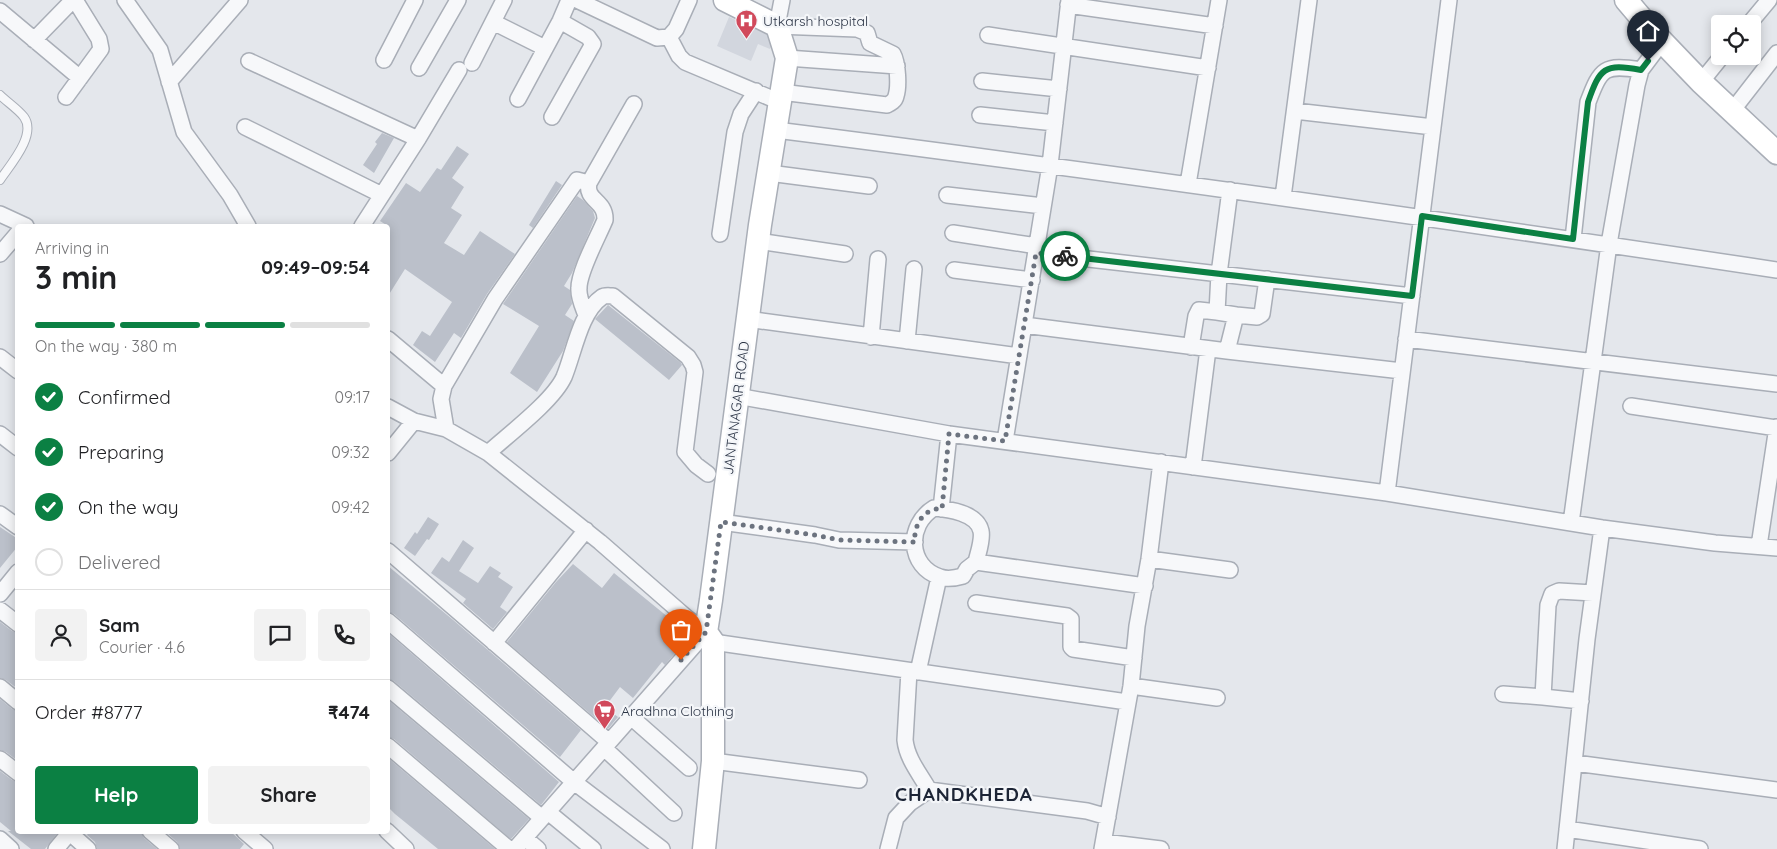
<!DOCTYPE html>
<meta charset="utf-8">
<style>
:root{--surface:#fff;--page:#f2f2f2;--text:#202124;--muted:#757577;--line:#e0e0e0;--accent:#0b8043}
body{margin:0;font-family:Quicksand,sans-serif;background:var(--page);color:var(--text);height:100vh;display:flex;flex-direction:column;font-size:19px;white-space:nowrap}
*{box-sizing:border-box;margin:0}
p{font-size:16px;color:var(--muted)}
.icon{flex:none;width:28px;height:28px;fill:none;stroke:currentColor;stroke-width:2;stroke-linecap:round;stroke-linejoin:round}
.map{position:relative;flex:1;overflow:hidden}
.sheet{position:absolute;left:15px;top:224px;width:375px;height:610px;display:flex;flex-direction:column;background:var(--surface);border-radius:5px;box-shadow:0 2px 12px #0003}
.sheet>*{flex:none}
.fabs{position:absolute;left:1711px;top:15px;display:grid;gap:10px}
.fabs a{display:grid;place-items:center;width:50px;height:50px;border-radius:5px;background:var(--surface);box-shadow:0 2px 12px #0003;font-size:25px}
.pin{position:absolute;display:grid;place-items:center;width:42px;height:42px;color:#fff;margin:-51px -21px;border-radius:50% 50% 50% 0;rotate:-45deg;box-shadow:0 0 5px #0007}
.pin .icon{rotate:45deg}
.courier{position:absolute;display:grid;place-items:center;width:50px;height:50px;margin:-25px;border:4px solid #0b8043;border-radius:50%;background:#fff;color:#222;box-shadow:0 1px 6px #0007}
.headline em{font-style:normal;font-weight:700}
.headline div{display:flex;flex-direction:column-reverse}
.headline{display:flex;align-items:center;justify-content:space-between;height:85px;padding:0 20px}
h1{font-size:32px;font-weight:700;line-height:38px}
.bar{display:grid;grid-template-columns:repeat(4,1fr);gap:8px 5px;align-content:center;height:60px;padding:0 20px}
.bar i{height:6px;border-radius:4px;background:var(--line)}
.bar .selected{background:var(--accent)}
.bar p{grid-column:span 4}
.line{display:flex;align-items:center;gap:12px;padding:0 20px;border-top:1px solid var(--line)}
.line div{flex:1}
.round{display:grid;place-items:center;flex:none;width:52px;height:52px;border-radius:5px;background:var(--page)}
ol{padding:0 20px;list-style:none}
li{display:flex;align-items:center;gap:15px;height:55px}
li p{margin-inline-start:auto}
li .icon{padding:5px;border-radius:50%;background:var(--accent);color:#fff;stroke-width:4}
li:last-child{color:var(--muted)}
li i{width:28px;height:28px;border:2px solid var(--line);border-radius:50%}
.primary-button{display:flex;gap:10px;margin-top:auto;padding:10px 20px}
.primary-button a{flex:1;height:58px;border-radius:5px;background:var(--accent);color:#fff;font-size:20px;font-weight:700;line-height:58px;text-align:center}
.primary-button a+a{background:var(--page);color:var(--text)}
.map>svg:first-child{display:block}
.built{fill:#d2d6de}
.building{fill:#bbc0ca}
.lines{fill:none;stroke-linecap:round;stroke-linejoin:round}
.lane-casing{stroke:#a9aeb7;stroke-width:10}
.street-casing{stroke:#a9aeb7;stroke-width:18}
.secondary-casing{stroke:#a9aeb7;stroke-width:25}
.lane{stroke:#f7f8fa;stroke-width:8}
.street{stroke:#f7f8fa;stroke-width:15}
.secondary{stroke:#fff;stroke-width:22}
.done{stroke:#6c737f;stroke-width:5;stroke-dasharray:0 9}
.route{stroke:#0b8043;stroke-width:6}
.labels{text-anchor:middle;stroke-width:4.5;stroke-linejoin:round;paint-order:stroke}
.poi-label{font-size:14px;fill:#2b3445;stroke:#f4f6f9;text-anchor:start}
.street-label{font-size:14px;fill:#2b3445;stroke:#f4f6f9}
.district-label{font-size:19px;font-weight:bold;letter-spacing:1px;fill:#1d2536;stroke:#f4f6f9}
</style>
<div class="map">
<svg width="1777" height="849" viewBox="0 0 1777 849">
<rect width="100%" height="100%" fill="#e4e7ec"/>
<path class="built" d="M729,17L775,37L770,49L758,44L751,61L717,46Z"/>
<path class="building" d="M382,133L394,138L374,173L363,165L377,144L375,142Z
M457,146L469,154L452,178L464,187L451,208L462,215L444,243L464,255L480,231L515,254L487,294L461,338L454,333L435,362L413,345L422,331L430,336L452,302L405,269L388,296V226L380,221L406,183L420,192L437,168L441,170Z
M556,181L562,185L533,228L529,225Z
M577,196L583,200L593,211L595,218L572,273L564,286L570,290L572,304L565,315L574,321L563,351L537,392L510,373L539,326L503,304Z
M608,305L681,363L682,365L669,380L595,319Z
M428,517L439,524L429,540L427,539L415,556L404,548L415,532L417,534Z
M0,527L18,539V546L0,568Z
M463,540L474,548L459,571L478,583L490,566L501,573L498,577L513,587L500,607L507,612L493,629L463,603L466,599L431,573L442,557L449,562Z
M573,564L602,588L614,573L690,635L665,665L662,662L633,698L620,687L605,707L618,717L608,729L507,642L556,582Z
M388,566L452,619L581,730L560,757L394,614L388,612Z
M0,622L12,631L18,633V689L6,680L0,678Z
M388,633L559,782L541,805L394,681L388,679Z
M0,699L12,709L18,711V761L6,752L0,750Z
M388,700L529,819L511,839L394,739L388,737Z
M388,758L495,849H438L395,814L388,807Z
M0,771L12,780L18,782V831H59L45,849H31L8,831H11L0,822Z
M90,831H141L144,838L157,849H97L95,842L87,835Z
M168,831H230L244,844L240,849H180L177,842L167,833Z"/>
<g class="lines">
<defs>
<path id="lane" d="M0,95C7,102 18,109 24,117C37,135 10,165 0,180"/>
<path id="street" d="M125,0L160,50L184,132L230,195L248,226
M577,0L657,38L669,37L676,29L689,0
M1068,5L1215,26
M0,11L80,78
M493,22L545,48
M1749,24L1769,0
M988,35L1208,68
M669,37L679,56L685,62L780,102
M34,40L73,0
M787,58L897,66
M384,60L415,0
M249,61L418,139L362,226
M472,63L504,0
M419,68L458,0
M982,81L1059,89
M169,82L240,0
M1701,82L1722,56
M781,92L887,105C891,103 895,101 896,96C899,87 898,63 893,54L870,43L867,33L857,29L777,26L782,0
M66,97L101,49L99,39L75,0
M518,99L560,21L569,0
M1295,111L1433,127
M1732,111L1777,53
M980,115L1055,123
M552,117L593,44L588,37L560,21
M245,127L382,195
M776,130C1110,172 1444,220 1777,270
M418,139L459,70
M769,173L869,186
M1188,184L1219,0
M947,195L1043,206
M1283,197L1309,0
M0,214L26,226
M953,233L1037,246
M720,234L735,132L741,114L756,91
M1573,239L1588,102C1601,68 1604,64 1641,70
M758,241L845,254
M1036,253L1412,296
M0,254L18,233
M954,270L1032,280
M586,315C583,307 578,297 579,288C579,271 598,237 605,220C606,200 585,201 589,183L634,104
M1236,315L1257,317L1262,314L1267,279
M747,319L1019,356
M1024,325L1227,351L1402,371
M871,337L878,259
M388,339L444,386L441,399L446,429
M1406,339L1777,384
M907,341L914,269
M1191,347L1196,316L1199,310L1217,312
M1227,351L1236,315L1217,312L1219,274L1230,190
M0,357L18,371
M444,386L495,299L577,180L589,183
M737,396L949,434L1387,493L1602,528L1715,543L1777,548
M1631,406L1777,428
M388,407L414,421L446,429L488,453L600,542L687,618L706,632L515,849
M0,434L18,448
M1005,441L1050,165L1069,0
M388,453L414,421
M488,453C509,434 553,401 564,377C574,353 580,312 602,297C605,295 609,296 613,296L688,357L693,365L695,372L685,452L696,465L708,474
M1193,467L1208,349
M1387,493L1449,0
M934,508C948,509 977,513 981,531C983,540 978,553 976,562L967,569L963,576C956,578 948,580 940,577C908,567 906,525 934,508Z
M941,509L949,434
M0,514L18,527
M721,522L815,535L839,540L915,542
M1571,523L1609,244L1637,85L1641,70L1662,42
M1759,546L1777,427
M388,551L609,742
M1149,559L1230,570
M976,562L1145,586
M0,594L18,572
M976,603L1067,616L1071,619V647L1073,649L1134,658
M0,610L18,624
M388,621L574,782L662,849
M713,642L1127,702
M494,643L586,530
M909,671L905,740C907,759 920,774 929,790
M918,672L939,577
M1131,686L1217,698
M0,687L18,702
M388,688L542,818
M1503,694L1543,697
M1581,701L1543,697L1548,605L1552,594L1559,591L1593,593
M631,717L689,768
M388,746L509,849
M604,748L674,813
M0,759L18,773
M713,761L859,780
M1575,763L1777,790
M548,812L593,849
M1567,829L1700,849
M150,831L171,849
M244,831L265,849
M387,831L406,849
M70,833L88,849
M525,838L538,849
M0,839L11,849
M1104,842L1161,849
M56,849L71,831
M888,849L896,818L910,803L929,790L1087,811L1108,817
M1102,849L1131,686L1137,626L1149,559L1161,462
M1565,849L1587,639L1602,528"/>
<path id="secondary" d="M1626,0L1654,33L1701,82L1777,153
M704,849L713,761V642L706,632L711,600L760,225L787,58L777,26L725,0"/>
</defs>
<use href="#lane" class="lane-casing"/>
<use href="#street" class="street-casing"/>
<use href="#secondary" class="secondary-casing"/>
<use href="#lane" class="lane"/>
<use href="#street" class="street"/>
<use href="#secondary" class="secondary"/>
</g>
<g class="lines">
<path class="done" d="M681,660L706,632L721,522L815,535L839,540L915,542C913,526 924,507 942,509L949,434L1005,441L1036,253L1065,256"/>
<path class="route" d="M1065,256L1412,296L1422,216L1573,239L1588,102C1600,68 1604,63 1641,70L1648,61"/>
</g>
<defs>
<symbol id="hospital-pin" viewBox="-11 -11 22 30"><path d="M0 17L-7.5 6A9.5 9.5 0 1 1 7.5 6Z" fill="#d1495b" stroke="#f4f6f9"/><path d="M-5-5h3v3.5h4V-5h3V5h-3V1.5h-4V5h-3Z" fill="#fff"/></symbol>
<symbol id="supermarket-pin" viewBox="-11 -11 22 30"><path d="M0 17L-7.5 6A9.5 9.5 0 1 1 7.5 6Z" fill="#d1495b" stroke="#f4f6f9"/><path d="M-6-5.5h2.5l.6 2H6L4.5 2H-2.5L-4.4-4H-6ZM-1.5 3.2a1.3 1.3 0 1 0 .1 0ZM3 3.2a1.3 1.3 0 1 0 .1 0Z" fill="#fff"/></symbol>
</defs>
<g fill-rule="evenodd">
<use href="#hospital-pin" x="734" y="8" width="25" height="34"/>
<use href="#supermarket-pin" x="592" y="698" width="25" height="34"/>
</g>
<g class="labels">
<g class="poi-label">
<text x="763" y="26">Utkarsh hospital</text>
<text x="621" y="716">Aradhna Clothing</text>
</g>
<g class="street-label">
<text transform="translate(736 408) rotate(-83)" y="5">JANTANAGAR ROAD</text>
</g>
<g class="district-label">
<text x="964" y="801">CHANDKHEDA</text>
</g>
</g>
</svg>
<div class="fabs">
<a><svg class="icon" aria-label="locate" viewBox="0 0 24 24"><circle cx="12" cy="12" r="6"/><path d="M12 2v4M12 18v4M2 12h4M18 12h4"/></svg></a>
</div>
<div class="pin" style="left:681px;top:660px;background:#ea580c"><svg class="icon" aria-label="bag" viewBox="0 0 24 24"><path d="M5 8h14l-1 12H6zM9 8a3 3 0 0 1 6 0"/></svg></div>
<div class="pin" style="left:1648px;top:61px;background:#1f2937"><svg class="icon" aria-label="home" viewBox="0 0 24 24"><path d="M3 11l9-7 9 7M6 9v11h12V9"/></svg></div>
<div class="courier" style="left:1065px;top:256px"><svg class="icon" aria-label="bike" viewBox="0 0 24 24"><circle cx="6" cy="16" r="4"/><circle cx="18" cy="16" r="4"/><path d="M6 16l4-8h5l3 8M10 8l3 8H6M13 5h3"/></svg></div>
<section class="sheet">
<div class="headline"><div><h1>3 min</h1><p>Arriving in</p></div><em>09:49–09:54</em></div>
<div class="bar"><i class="selected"></i><i class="selected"></i><i class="selected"></i><i></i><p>On the way · 380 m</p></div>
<ol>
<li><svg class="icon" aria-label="check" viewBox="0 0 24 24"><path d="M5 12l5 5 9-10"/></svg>Confirmed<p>09:17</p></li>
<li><svg class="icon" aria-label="check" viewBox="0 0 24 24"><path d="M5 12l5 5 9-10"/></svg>Preparing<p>09:32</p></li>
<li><svg class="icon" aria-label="check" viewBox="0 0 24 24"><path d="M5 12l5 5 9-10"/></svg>On the way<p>09:42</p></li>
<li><i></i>Delivered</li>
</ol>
<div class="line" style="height:90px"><a class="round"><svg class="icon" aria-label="person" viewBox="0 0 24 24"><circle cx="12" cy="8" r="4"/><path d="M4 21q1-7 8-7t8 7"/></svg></a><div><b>Sam</b><p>Courier · 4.6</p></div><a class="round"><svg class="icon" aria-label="chat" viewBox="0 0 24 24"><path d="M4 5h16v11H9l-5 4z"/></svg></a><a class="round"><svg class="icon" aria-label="phone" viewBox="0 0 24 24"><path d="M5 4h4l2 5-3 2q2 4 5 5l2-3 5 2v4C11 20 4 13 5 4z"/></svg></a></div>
<div class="line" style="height:65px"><div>Order #8777</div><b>₹474</b></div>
<div class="primary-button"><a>Help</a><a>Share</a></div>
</section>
</div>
